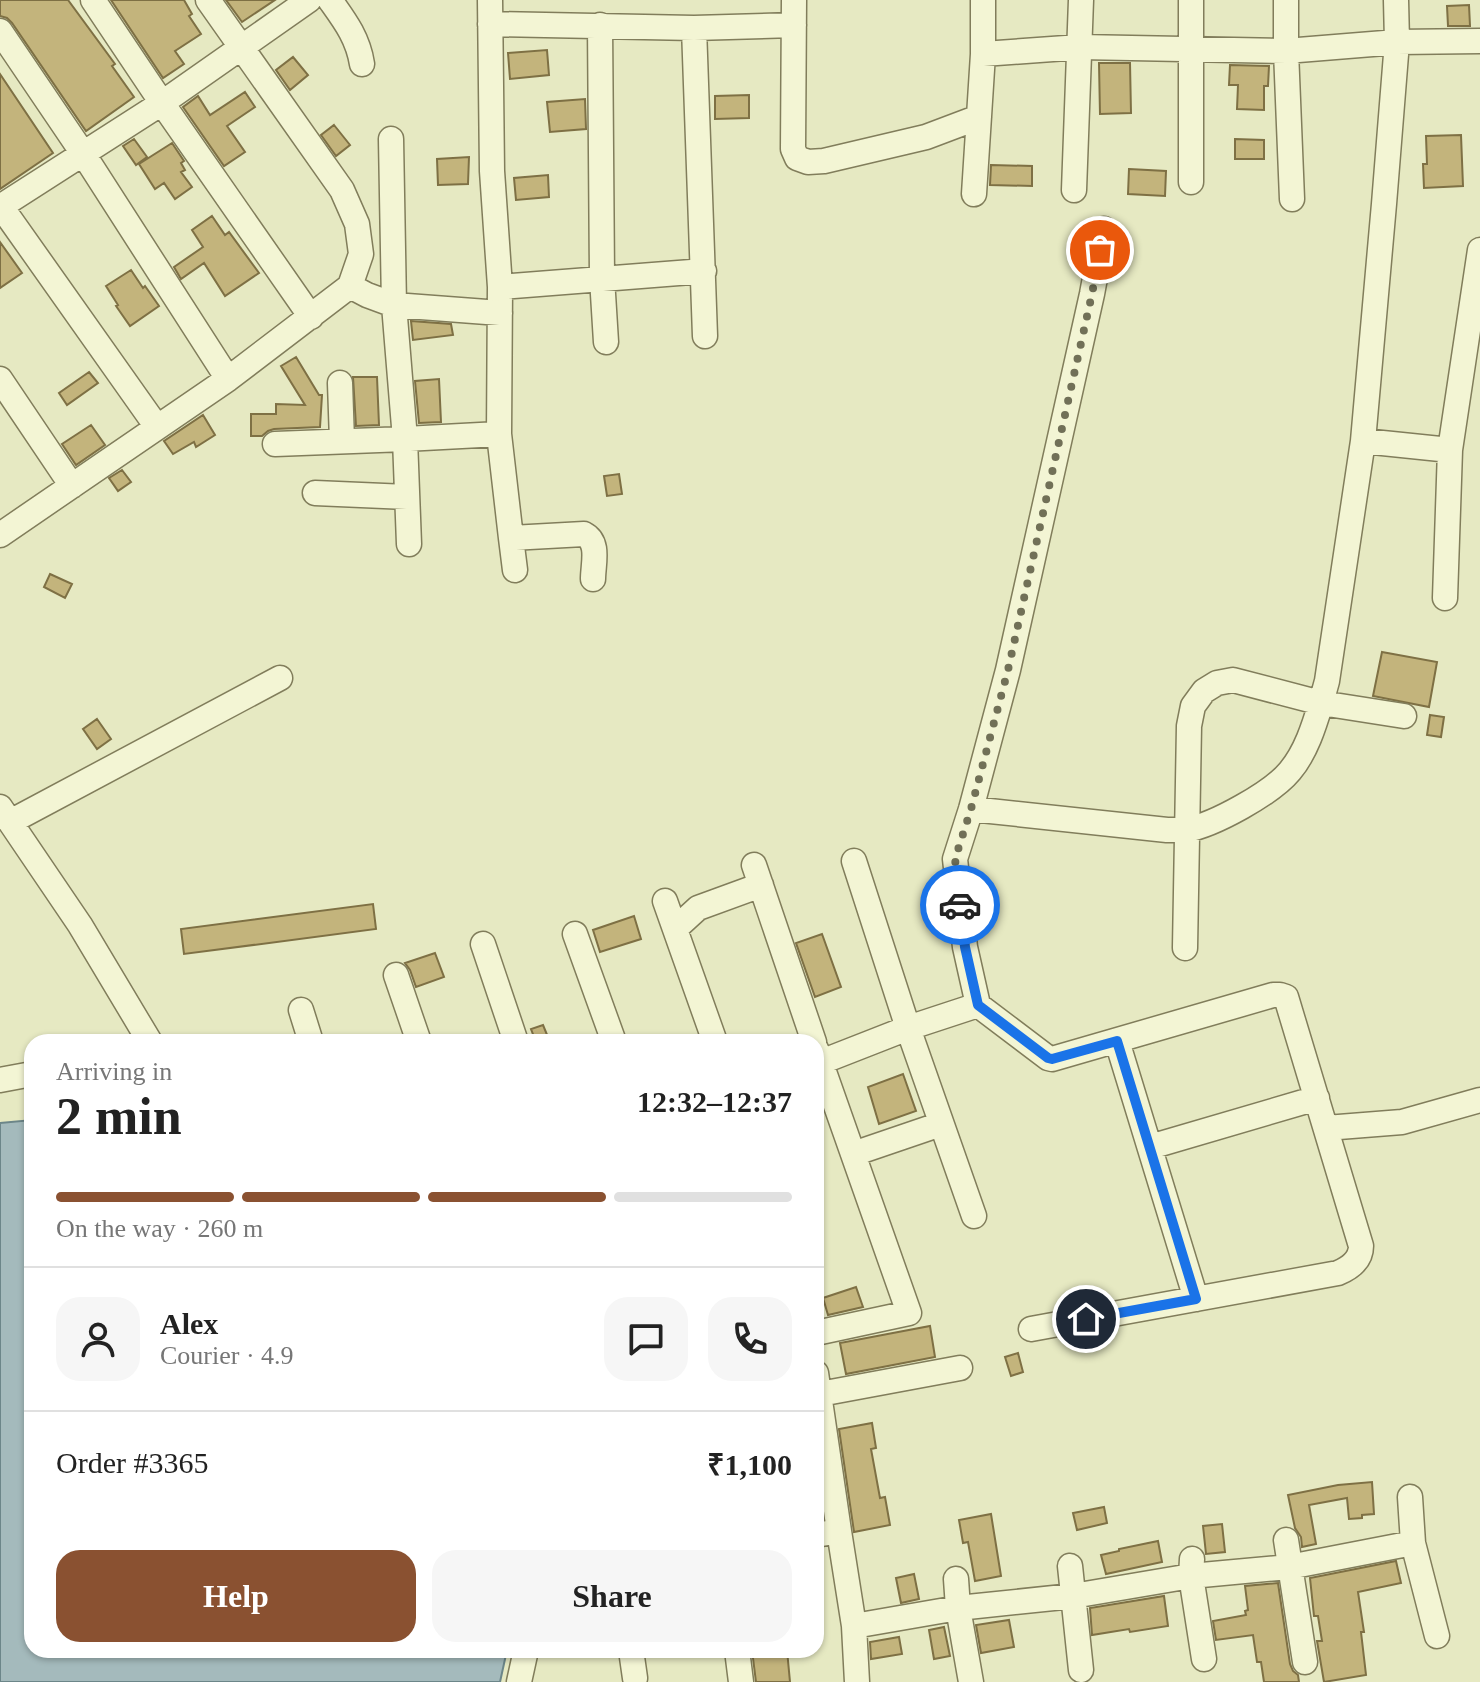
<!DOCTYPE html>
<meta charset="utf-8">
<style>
:root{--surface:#fff;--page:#f6f6f6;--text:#222;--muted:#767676;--line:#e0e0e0;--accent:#8a5131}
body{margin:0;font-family:Georgia,serif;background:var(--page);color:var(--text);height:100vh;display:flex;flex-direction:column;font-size:30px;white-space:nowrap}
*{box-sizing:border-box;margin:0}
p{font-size:26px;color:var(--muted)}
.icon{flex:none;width:44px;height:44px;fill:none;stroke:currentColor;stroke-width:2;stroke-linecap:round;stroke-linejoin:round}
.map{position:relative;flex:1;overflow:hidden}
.sheet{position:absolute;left:24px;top:1034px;width:800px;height:624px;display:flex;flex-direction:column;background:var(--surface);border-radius:24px;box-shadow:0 2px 6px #0004}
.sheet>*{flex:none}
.pin{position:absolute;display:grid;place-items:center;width:68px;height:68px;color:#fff;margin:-34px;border:4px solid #fff;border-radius:50%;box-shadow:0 2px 8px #0007}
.courier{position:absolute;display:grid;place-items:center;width:80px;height:80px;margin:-40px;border:6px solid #1a73e8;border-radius:50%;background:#fff;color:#222;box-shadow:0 2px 10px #0007}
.headline em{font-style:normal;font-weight:800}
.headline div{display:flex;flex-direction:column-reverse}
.headline{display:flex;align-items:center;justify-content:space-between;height:136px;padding:0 32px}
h1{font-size:52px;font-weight:800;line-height:60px}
.bar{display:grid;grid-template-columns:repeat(4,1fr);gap:12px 8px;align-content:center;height:96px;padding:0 32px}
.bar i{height:10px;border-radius:6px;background:var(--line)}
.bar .selected{background:var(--accent)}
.bar p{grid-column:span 4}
.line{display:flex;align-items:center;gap:20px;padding:0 32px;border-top:2px solid var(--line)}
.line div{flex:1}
.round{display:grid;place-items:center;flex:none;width:84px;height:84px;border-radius:24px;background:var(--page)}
.action{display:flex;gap:16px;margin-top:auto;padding:16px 32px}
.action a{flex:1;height:92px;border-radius:24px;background:var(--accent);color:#fff;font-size:32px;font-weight:800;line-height:92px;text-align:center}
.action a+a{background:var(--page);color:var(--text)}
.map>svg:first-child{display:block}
.water{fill:#a4babc;stroke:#6c8689;stroke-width:2}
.building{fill:#c3b47c;stroke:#7e7044;stroke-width:2}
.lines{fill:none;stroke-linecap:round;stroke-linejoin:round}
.minor-casing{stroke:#817d5b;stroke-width:27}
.minor{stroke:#f3f5d4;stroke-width:24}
.done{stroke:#717057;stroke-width:8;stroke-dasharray:0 14.4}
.route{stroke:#1a73e8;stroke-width:10}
</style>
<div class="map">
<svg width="1480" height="1682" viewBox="0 0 1480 1682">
<rect width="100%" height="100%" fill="#e6e9c2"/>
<path class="water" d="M32,1120V1650H507L500,1682H0V1123Z"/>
<path class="building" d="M0,0H68L115,64L112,66L134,97L86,131L12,23L7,18L0,16Z
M111,0H184L192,14L189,16L201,34L175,51L184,64L163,78Z
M226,0H275L242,22Z
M1469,5L1470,26H1448L1447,6Z
M547,50L549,75L510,79L508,53Z
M293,57L308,75L290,90L276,70Z
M1099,63H1130L1131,113L1100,114Z
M1230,65L1269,66L1268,86H1264V110L1237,109L1238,85H1229Z
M0,74L53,153L0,189Z
M245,92L255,107L227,126L245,152L224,166L183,107L198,96L210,115Z
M749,95V118L715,119V96Z
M585,99L586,129L550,132L547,102Z
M334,125L350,145L336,156L321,135Z
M1461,135L1463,186L1424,188L1423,164H1427L1426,136Z
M134,139L147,157L136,165L123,146Z
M1235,139L1264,140V159H1235Z
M172,143L184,161L181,163L185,170L181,172L192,187L175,199L164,183L155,189L139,164Z
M469,157L468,184L438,185L437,159Z
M991,165L1032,166V186L990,185Z
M1129,169L1166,171L1165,196L1128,194Z
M548,175L549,197L516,200L514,178Z
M212,216L225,235L229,232L259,273L225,296L204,263L181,279L174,267L203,247L192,230Z
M0,242L22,273L0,288Z
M131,270L143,288L145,286L159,306L130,326L116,306L118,305L106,286Z
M411,321L451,324L453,335L413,340Z
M296,357L319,395H322L320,427L274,429L268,431L262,436H251V414H276V404L305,405L281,366Z
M89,372L98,383L67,405L59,393Z
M353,377H377L379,425L356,426Z
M439,379L441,422L419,423L415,381Z
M203,415L215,435L196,447L194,442L173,454L164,441Z
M91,425L105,445L76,465L62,444Z
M122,470L131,482L118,491L109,478Z
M619,474L622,494L607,496L604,476Z
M50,574L72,584L65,598L44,587Z
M1382,652L1437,662L1429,707L1373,696Z
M1430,715L1444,717L1441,737L1427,735Z
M97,719L111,739L97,749L83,729Z
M373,904L376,929L184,954L181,929Z
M634,916L641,939L600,952L593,930Z
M822,934L841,987L815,997L796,943Z
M435,953L444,977L416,987L410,970L405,963Z
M543,1025L550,1042H536L531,1029Z
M903,1074L916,1111L879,1124L868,1087Z
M856,1287L863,1307L828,1315L823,1298Z
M930,1326L935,1357L846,1374L840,1343Z
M1018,1353L1023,1372L1011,1376L1005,1357Z
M872,1423L876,1448L871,1449L880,1498L885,1497L890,1525L854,1532L839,1429Z
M1372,1482L1374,1514L1362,1515V1518L1349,1519L1347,1498L1309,1505L1316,1544L1302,1547L1301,1537L1295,1528L1288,1495L1338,1485Z
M1104,1507L1107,1523L1077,1530L1073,1513Z
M991,1514L1001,1576L975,1581L968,1542L963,1543L959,1520Z
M1222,1524L1225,1552L1206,1554L1203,1526Z
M1158,1541L1162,1562L1106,1574L1101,1555L1119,1551V1549Z
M1396,1561L1401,1583L1358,1592L1364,1632H1361L1366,1675L1324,1682L1317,1641H1322L1318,1616H1314L1310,1578Z
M914,1574L919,1599L901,1603L896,1578Z
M1278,1583L1290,1664L1293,1671L1298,1675L1299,1682H1264L1261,1662H1257L1253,1635L1216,1640L1213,1621L1246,1615L1245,1611L1248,1610L1245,1586Z
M1164,1596L1168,1626L1130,1632L1129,1629L1092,1635L1090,1608Z
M1009,1620L1014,1647L981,1653L976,1625Z
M944,1627L950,1656L934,1659L929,1630Z
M899,1637L902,1654L871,1659L870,1642Z
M752,1650H787L790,1682H756Z"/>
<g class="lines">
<defs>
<path id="minor" d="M93,0L162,103L311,317
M330,0C345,21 358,38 362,64
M490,0L492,171L500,287L499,434L511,538L584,534C600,542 593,564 593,579
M794,0L793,149L797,158L808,162L824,161L926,137L979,117
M1286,0V51L1292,199
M1396,0L1397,42L1384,204L1363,441L1327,681L1321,703L1404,716
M490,24L694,28L794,25
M600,25L602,278L606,342
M694,28L705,336
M0,31L84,155L228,379
M983,54L1080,47L1286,51L1397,42L1480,41
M391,139L394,305L405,439L499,434
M1191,182V0
M1074,190L1081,0
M974,194L983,54V0
M0,205L157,427
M0,207L162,103L309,0
M350,286L367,295L394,305L500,313
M500,287L704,271
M0,379L72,486
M340,383L342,441
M1363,441L1450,450
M275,444L405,439L409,544
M315,493L407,497
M0,535L228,379L350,286L361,254L357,224L342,190L208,0
M511,538L515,570
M1445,598L1450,450L1480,250
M0,807L80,925L150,1042
M971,809L1167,830C1173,830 1180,830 1186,830C1214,825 1272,793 1290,771C1306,752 1314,726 1321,703L1233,680L1217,683L1204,691L1193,706L1189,726L1185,948
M10,822L280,678
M854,861L908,1028L974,1216
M754,865L814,1042
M665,901L715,1042
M675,929L698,908L761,885
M575,934L614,1042
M483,944L516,1042
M396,975L419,1042
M301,1010L311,1042
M1117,1041L1196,1299
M816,1049L909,1313L816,1333
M816,1064L908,1028L978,1005
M0,1080L32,1074
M1326,1128L1402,1122L1480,1100
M1150,1147L1317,1098
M853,1154L941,1124
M1031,1329L1338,1273C1350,1268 1361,1260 1361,1246L1286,997L1280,995H1273L1052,1059L1048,1058L978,1005L965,947L955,859L971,809L1008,670L1092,294L1104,229
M816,1373L839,1531
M820,1394L960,1368
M1410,1497L1413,1543L1437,1636
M816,1535L839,1531L854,1626L958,1608L1073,1596L1191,1576L1289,1567L1413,1543
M1286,1540L1305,1662
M1192,1559L1191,1576L1204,1659
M1070,1566L1081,1670
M956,1579L958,1608L971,1682
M854,1626L857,1682
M631,1650L635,1678
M737,1650L741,1682
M519,1682L526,1650"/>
</defs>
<use href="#minor" class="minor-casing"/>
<use href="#minor" class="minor"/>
</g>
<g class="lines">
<path class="done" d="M960,905L955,859L971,809L1008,670L1092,294L1100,250"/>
<path class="route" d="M960,905L965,947L978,1005L1048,1058L1052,1059L1117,1041L1196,1299L1086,1319"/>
</g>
</svg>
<div class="pin" style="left:1100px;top:250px;background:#ea580c"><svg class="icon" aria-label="bag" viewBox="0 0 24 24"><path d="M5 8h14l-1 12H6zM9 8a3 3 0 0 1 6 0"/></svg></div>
<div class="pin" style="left:1086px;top:1319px;background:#1f2937"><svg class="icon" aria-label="home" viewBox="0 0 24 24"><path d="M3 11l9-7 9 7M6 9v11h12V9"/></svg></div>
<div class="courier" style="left:960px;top:905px"><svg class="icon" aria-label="car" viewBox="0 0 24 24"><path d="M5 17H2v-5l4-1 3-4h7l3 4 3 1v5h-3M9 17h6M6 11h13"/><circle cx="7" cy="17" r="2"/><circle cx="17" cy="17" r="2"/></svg></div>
<section class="sheet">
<div class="headline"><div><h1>2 min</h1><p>Arriving in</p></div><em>12:32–12:37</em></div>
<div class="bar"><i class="selected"></i><i class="selected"></i><i class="selected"></i><i></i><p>On the way · 260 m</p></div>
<div class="line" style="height:144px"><a class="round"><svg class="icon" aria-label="person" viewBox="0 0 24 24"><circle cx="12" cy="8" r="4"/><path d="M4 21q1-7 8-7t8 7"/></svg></a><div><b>Alex</b><p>Courier · 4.9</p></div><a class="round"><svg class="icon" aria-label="chat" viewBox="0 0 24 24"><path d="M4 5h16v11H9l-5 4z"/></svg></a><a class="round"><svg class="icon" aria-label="phone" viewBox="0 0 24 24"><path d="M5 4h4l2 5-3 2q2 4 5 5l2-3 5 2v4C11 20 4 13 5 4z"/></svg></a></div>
<div class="line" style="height:104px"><div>Order #3365</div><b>₹1,100</b></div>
<div class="action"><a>Help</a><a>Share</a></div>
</section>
</div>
